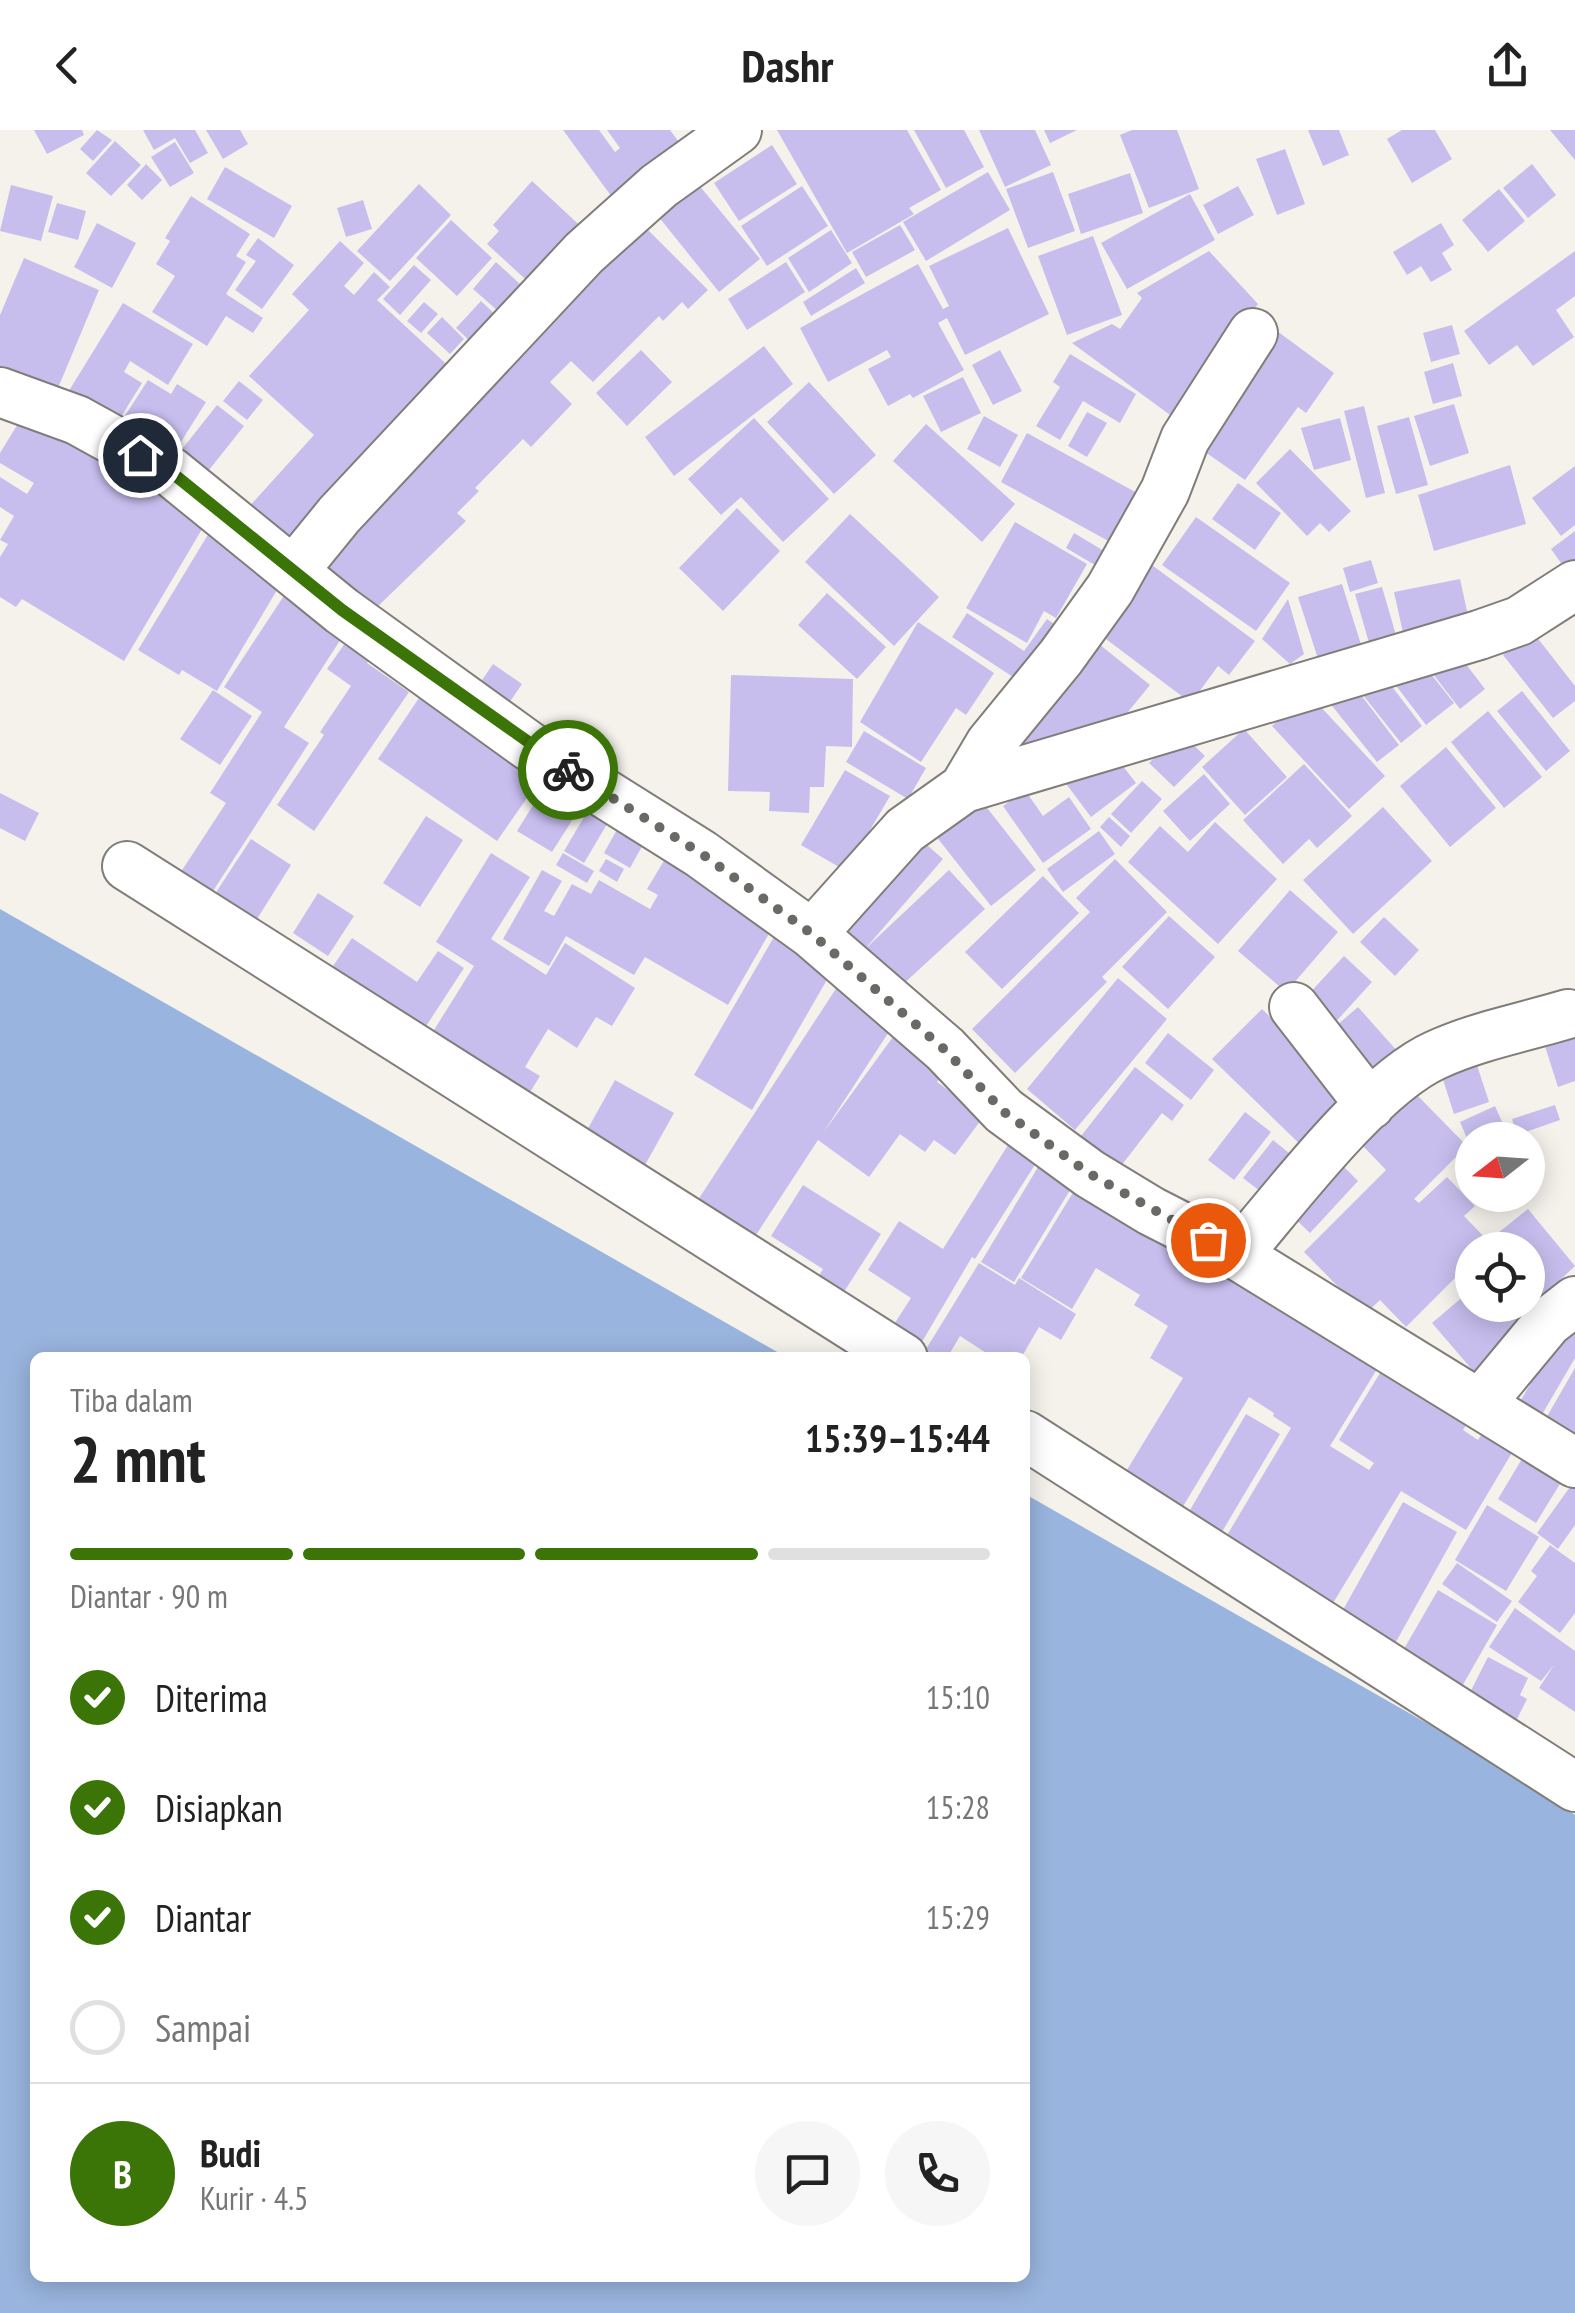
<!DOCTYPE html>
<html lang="id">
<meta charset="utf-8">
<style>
:root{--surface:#fff;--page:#f6f6f6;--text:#222;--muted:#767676;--line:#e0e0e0;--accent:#3b7507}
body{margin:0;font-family:"PT Sans Narrow",sans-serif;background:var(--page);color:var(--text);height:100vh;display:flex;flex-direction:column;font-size:38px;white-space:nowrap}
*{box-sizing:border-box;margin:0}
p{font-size:32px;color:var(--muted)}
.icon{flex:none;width:55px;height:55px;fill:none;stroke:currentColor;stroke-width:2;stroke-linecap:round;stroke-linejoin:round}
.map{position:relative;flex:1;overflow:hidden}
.details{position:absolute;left:30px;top:1222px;width:1000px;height:930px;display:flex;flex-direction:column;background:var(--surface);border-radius:15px;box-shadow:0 5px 25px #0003}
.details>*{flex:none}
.needle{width:65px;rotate:253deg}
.controls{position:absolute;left:1455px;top:992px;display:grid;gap:20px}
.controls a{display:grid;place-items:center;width:90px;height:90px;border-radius:50%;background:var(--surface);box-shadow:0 5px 25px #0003;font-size:50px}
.pin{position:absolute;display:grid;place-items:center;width:85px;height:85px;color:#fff;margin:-42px;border:5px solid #fff;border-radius:50%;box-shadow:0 2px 10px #0007}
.courier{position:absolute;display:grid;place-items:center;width:100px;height:100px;margin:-50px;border:8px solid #3b7507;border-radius:50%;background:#fff;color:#222;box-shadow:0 2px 12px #0007}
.overview em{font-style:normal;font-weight:700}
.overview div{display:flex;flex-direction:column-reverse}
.overview{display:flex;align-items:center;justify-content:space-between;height:170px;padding:0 40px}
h1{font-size:65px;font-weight:700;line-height:75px}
.bar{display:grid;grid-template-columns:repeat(4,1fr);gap:15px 10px;align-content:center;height:120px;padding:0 40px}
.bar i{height:12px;border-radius:8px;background:var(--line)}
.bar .current{background:var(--accent)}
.bar p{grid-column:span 4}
.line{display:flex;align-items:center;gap:25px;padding:0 40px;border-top:2px solid var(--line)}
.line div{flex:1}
.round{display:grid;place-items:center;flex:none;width:105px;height:105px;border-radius:52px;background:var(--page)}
ol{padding:0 40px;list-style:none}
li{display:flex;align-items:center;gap:30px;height:110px}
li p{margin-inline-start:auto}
li .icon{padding:10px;border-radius:50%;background:var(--accent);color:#fff;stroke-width:4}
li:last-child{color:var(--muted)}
li i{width:55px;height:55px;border:5px solid var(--line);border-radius:50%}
header{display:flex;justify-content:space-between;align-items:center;height:130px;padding:0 40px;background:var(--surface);font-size:45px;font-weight:700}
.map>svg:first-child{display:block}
.water{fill:#99b4de}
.building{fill:#c7beee}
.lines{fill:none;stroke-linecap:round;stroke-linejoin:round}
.minor-casing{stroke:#817d79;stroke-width:52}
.minor{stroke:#fff;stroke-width:48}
.done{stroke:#6b6965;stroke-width:10;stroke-dasharray:0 18}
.route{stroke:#3b7507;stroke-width:12}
</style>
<header><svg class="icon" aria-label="back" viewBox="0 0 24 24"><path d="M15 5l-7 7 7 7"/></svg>Dashr<svg class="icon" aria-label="share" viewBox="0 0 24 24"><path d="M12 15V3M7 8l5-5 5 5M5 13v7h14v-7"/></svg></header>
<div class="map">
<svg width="1575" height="2183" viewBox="0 0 1575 2183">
<rect width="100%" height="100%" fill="#f5f2ec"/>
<path class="water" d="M0,779L786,1227L35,1228V2148H1025V1364L1530,1652L1575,1685V2183H0Z"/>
<path class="building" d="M34,0H82L84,5L47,24Z
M97,0L112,10L93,31L80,19Z
M143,0H195L208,23L190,33L175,8L154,20Z
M206,0H240L248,14L223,29Z
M563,0H599L615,22L620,18L607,0H670L684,19L614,70Z
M777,0H907L941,60L909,78L914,84L847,123Z
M914,0H964L984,37L946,58Z
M979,0H1035L1051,35L1005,57Z
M1044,0H1077L1050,13Z
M1132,0H1177L1199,59L1149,78L1120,5Z
M1308,0H1339L1349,25L1323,36Z
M1402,0H1435L1452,29L1412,53L1387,9Z
M1550,0H1575V30Z
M115,11L141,35L111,66L86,43Z
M175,12L194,43L170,57L151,27Z
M772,15L797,54L739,91L714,53Z
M1285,19L1305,74L1277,85L1256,29Z
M146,34L162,50L142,70L127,55Z
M1532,34L1556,65L1528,88L1503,58Z
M225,37L292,76L274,108L207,69Z
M988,42L1010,80L926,131L903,92Z
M1053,42L1075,101L1028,118L1006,59Z
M1130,43L1143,83L1081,104L1068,64Z
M532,51L588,103L535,158L487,114L499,101L493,95Z
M419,54L451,85L390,151L357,121Z
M698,54L760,129L719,162L658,86Z
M11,55L53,66L41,111L0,101Z
M802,56L828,96L767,136L741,96Z
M1238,56L1254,85L1218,104L1203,75Z
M1499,59L1525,91L1488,122L1462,90Z
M1190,64L1215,110L1127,159L1101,113Z
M191,66L250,104L236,126L246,132L226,164L263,188L253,203L226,186L207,216L152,182L175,146L156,134L170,111L165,108Z
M363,70L372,99L346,107L337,78Z
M57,73L86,81L78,110L48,102Z
M635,87L708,160L688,179L682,172L663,191L659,186L593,252L571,231L550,252L572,274L531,317L523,309L475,358L479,361L457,383L466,391L371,483L315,428Z
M451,90L492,128L457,166L416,128Z
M97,93L136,113L112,158L74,137Z
M1441,93L1454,115L1442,123L1452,140L1431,152L1421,136L1407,145L1393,122Z
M900,95L915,120L866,147L852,122Z
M1008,98L1049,184L965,225L947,188L938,193L964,240L913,268L910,264L888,276L868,239L891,227L887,220L828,252L800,198L918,134L943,179L949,176L929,136Z
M831,100L852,133L809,162L788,128Z
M1093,106L1122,185L1067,205L1038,126Z
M258,108L294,135L262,179L235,160L256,131L246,125Z
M340,111L364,133L344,156L354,165L374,142L390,157L377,170L456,243L293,421L247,379L314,305L249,246L309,180L292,164Z
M1209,121L1258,174L1219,225L1181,293L1072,213L1112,194L1120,199L1142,168L1137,163Z
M1575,121V166L1556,180L1574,207L1533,236L1517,215L1489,235L1464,201Z
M24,128L99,160L53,270L0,247V185Z
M496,132L530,163L507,189L473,159Z
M786,132L805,162L747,200L728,169Z
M414,135L431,150L400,185L383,169Z
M856,138L865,153L811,186L803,172Z
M481,171L499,188L474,215L456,198Z
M424,172L438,184L421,203L407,191Z
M123,173L193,214L168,255L130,231L124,242L142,253L111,303L62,272Z
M442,187L464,209L450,224L427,203Z
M1452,195L1460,224L1431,232L1423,203Z
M1273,198L1334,243L1306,283L1298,277L1245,350L1191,312Z
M764,216L793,254L674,346L645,307Z
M641,220L672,252L627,296L596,263Z
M1000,220L1022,261L993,275L972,235Z
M1070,224L1136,264L1120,293L1083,271L1060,310L1036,296L1060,257L1053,252Z
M1453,233L1462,266L1433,274L1424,242Z
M963,247L981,283L941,302L923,266Z
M148,250L171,264L177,254L206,272L169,331L117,298Z
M239,251L263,270L247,290L223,271Z
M809,252L876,325L834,364L767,292Z
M1454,274L1469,323L1430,336L1414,286Z
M217,275L244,296L201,350L175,328Z
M1364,276L1385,363L1366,368L1344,281Z
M27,279L208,389L124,531L22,469L16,477L0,467V427L8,414L0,410L14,386L0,377V347L27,364L34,353L0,333V323Z
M1087,282L1107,293L1087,327L1068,316Z
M984,286L1018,305L1000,337L967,319Z
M1409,287L1428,355L1396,364L1377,296Z
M754,288L829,369L783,412L741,367L721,385L688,349Z
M1340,288L1351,330L1314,340L1301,298Z
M926,294L1015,374L982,412L893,331Z
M1027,303L1139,364L1112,413L1001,352Z
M1290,319L1351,381L1329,402L1320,393L1307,406L1256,353Z
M1510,335L1526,394L1434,421L1418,365Z
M1575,336V395L1561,406L1532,368Z
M1238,353L1281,383L1255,420L1212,389Z
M737,378L780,421L723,481L679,438Z
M850,384L939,467L894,516L805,432Z
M1196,387L1290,453L1256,501L1162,435Z
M1015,392L1087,434L1056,488L1044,481L1027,513L966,478Z
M215,393L290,438L217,561L182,540L179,545L138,520Z
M1575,401V444L1571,447L1551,419Z
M1074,403L1109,424L1100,438L1066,418Z
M1141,427L1255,511L1229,545L1218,536L1191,573L1090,497Z
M1371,430L1378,453L1350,462L1343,438Z
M1460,449L1471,499L1405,512L1394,462Z
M293,452L352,492L284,597L309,613L202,778L171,757L226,673L210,663L262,582L224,557Z
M1342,454L1364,524L1321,538L1298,467Z
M1382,457L1398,512L1371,520L1355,464Z
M827,463L886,517L857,549L798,495Z
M1288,469L1304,524L1290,534L1262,509Z
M967,483L1024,521L1047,489L1063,500L1019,551L952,507Z
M918,492L994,543L966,585L956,578L921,632L860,592Z
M1532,501L1575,556V571L1553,588L1503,525Z
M350,506L374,523L367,533L409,562L314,701L277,675L324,605L320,602L351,556L327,539Z
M1089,506L1150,555L1119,593L1008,631Z
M1452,516L1485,559L1460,579L1426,535Z
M1415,524L1454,573L1426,595L1388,545Z
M493,534L522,554L507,576L478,556Z
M1381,542L1422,596L1401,613L1359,560Z
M731,545L853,549L852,617L826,616L824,657H810L809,683L769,681L770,662L728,661Z
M1352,553L1399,615L1377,632L1329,572Z
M425,559L545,642L497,711L378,629Z
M213,560L252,586L220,635L180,609Z
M1522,561L1570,621L1546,641L1497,581Z
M1307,562L1385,646L1349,679L1272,596Z
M1488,581L1542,647L1504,678L1451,612Z
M1244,599L1287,647L1245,685L1202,637Z
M864,601L926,638L908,669L846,632Z
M1180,602L1205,626L1174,657L1149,633Z
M1446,617L1496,678L1450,717L1400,656Z
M1109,618L1136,653L1091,687L1064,651Z
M1304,634L1352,686L1317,718L1309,709L1283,734L1243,690Z
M845,640L890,666L846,741L801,715Z
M1204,644L1230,674L1190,711L1163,681Z
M550,648L585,670L552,722L517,701Z
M1142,651L1162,669L1131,703L1111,684Z
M973,660L1036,740L991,776L928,696Z
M1025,660L1043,686L1069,667L1091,699L1043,733L1003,676Z
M0,663L39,683L25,711L0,698Z
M590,677L610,689L584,733L564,721Z
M1383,677L1432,731L1353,804L1303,750Z
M426,686L463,710L420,777L383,753Z
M624,687L650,702L630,738L604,723Z
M1109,687L1130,706L1121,717L1100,697Z
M1215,692L1277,749L1218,814L1128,732L1160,696L1188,722Z
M1099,701L1115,724L1063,762L1047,739Z
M913,703L943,729L865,819L835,793Z
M251,709L291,735L250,800L209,773Z
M491,723L530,747L491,809L546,845L565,813L635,858L612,896L596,887L577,918L548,899L525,937L540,946L527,967L429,908L474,836L436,812Z
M563,723L594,741L587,753L556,735Z
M668,724L778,788L728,875L645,827L634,845L566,806L549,836L503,809L542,740L562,751L544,781L554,786L572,754L591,764L599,750L650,779L658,765L647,759Z
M606,729L624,739L617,752L599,741Z
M1115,729L1167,782L1102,847L1107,852L1015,943L972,899L1090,782L1076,768Z
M949,740L985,779L900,857L865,819Z
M1043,746L1079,783L1002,859L965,822Z
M1290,760L1338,802L1286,862L1238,821Z
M318,763L354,786L328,826L293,803Z
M1169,786L1215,827L1168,879L1122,837Z
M1384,787L1419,820L1395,846L1360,812Z
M778,800L836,834L752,980L694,945Z
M352,808L417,852L438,821L464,838L419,907L329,842Z
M1344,826L1372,852L1332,896L1304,869Z
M1118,848L1167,889L1075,1000L1027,959Z
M839,854L896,891L823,1003L898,900L948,937L937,952L984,986L955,1025L934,1010L925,1022L900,1004L869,1047L818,1010L752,1111L696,1073Z
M1358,877L1398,922L1376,942L1336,896Z
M1262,879L1355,970L1307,1021L1212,929Z
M1575,896V951L1558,957L1542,907Z
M1168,903L1214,940L1191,970L1145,933Z
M1473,923L1489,972L1454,984L1438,934Z
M1135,937L1184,975L1172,991L1162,983L1117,1041L1078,1010Z
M615,950L674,983L640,1044L581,1011Z
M1416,964L1467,1016L1414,1069L1419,1073L1447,1047L1475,1076L1464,1086L1490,1113L1484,1120H1472V1131L1406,1197L1380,1170L1365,1184L1304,1122L1386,1040L1363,1016Z
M1555,975L1560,990L1517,1005L1512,989Z
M1495,976L1510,1010H1472V1020L1460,992Z
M1245,982L1271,1002L1234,1050L1208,1030Z
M1273,1010L1300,1032L1270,1069L1243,1048Z
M1008,1015L1036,1033L975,1129L972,1127L919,1217L891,1199L911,1168L868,1140L899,1091L943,1119Z
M1044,1027L1078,1047L1014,1152L981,1132Z
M1335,1028L1358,1051L1310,1103L1286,1080Z
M1080,1051L1385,1226L1330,1316L1369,1340L1374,1333L1339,1310L1388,1230L1474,1283L1463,1300L1478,1310L1486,1298L1516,1316L1466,1400L1401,1361L1327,1483L1220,1417L1291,1298L1273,1286L1274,1283L1249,1267L1179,1383L1122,1348L1183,1248L1150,1228L1168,1196L1134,1175L1140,1165L1096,1138L1072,1179L1021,1148Z
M803,1055L881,1104L842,1165L817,1149L823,1139L771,1106Z
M1528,1079L1575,1136L1543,1166L1528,1148V1120H1504L1493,1107Z
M979,1133L1015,1155L1019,1148L1076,1184L1061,1210L1039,1197L1021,1228H994L960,1206L947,1228L923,1224Z
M1472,1159V1175H1528V1164L1544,1183L1475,1243L1432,1193Z
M1564,1197L1575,1204V1228L1540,1288L1518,1275Z
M1575,1238V1314L1542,1295Z
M1246,1284L1280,1304L1216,1412L1183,1392Z
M1532,1312L1571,1336L1536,1393L1498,1369Z
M1575,1350V1395L1558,1419L1537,1403Z
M1403,1372L1457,1402L1392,1519L1338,1489Z
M1487,1375L1539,1407L1506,1461L1455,1430Z
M1550,1415L1575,1433V1483L1560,1503L1518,1472L1537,1446L1531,1441Z
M1457,1433L1512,1471L1497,1492L1442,1454Z
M1438,1460L1497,1495L1457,1565L1397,1531Z
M1515,1478L1575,1521V1582L1539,1558L1554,1535L1541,1551L1489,1517Z
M1488,1527L1528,1548L1520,1565L1527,1569L1510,1603L1462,1578Z"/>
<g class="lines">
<defs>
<path id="minor" d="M0,262L77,290L171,342L342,481L529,616L701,724L812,804L945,919L1004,981L1090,1044L1151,1081L1237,1125L1575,1333
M295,439L339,385L584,123L659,56L737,0
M964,658L990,614L1061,527L1110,459L1165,361L1185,309L1253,203
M127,736L903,1228
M812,804L905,700L964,658L1479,505L1519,491L1575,455
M1294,877L1370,975
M1237,1125C1285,1069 1371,954 1436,925C1477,906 1525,897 1568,884
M1480,1274L1548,1192L1575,1171
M1025,1305L1575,1657"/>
</defs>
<use href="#minor" class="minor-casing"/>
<use href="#minor" class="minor"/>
</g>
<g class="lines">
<path class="done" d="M568,640L702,724L812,804L945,920L1004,982L1090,1044L1208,1110"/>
<path class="route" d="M140,325L171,342L342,480L568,640"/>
</g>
</svg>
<div class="controls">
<a><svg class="needle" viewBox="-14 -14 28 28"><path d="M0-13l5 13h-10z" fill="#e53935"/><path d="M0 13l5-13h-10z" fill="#767676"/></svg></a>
<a><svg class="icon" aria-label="locate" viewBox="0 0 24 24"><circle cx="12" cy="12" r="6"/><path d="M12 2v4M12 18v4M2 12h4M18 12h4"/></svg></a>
</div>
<div class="pin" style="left:1208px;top:1110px;background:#ea580c"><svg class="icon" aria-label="bag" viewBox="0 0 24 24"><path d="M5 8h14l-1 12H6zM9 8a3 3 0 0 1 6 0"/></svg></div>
<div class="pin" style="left:140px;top:325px;background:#1f2937"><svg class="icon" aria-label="home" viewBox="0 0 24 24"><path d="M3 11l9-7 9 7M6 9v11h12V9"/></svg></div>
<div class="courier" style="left:568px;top:640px"><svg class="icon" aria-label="bike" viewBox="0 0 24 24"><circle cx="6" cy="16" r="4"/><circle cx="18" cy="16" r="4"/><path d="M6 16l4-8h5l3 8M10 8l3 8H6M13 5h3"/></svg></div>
<section class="details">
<div class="overview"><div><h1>2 mnt</h1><p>Tiba dalam</p></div><em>15:39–15:44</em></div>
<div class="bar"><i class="current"></i><i class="current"></i><i class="current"></i><i></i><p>Diantar · 90 m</p></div>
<ol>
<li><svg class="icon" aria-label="check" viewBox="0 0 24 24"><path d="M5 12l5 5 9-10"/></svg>Diterima<p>15:10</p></li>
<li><svg class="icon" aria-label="check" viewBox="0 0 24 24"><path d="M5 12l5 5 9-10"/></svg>Disiapkan<p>15:28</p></li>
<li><svg class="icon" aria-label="check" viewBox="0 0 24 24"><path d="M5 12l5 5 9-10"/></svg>Diantar<p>15:29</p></li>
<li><i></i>Sampai</li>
</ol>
<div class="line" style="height:180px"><b class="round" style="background:var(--accent);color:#fff">B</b><div><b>Budi</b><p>Kurir · 4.5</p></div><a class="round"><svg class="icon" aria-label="chat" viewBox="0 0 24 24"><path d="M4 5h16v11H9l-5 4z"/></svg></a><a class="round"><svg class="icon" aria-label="phone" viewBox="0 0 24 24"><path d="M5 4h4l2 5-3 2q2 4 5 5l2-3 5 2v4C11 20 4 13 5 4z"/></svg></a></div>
</section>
</div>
